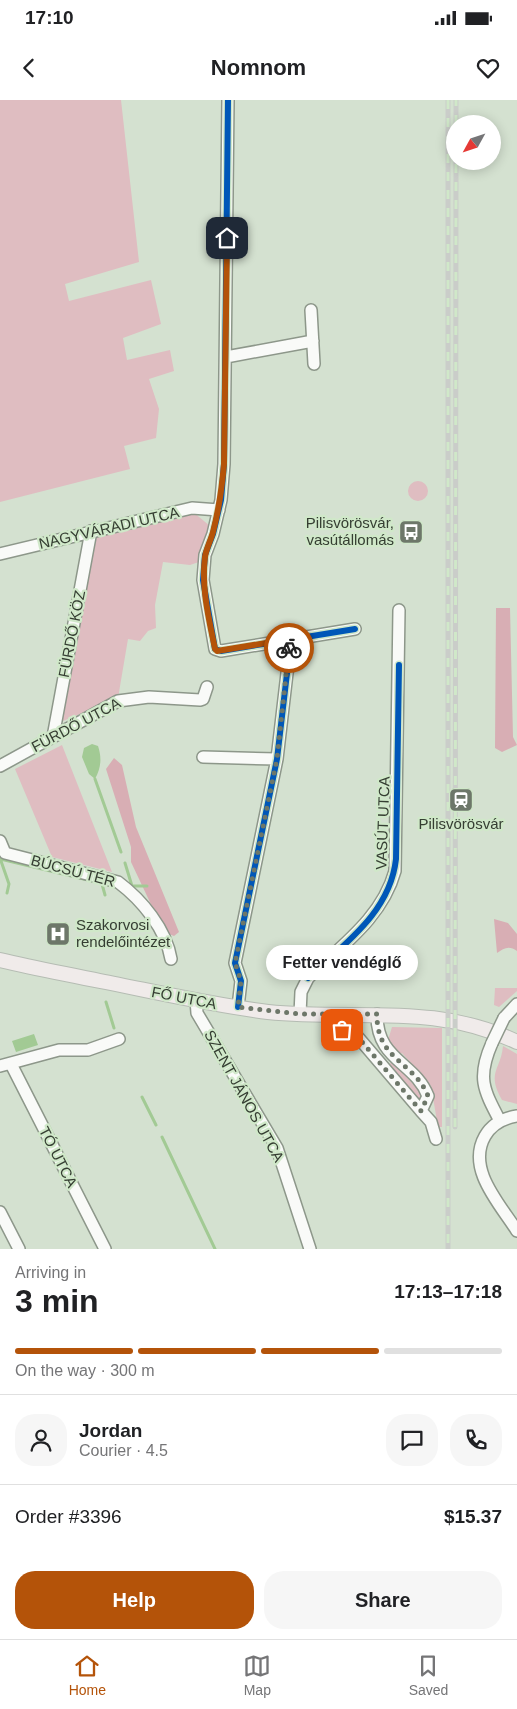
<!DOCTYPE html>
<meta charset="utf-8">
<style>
:root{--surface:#fff;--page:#f6f6f6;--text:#202124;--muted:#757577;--line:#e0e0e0;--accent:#b45309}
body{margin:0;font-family:Arial,sans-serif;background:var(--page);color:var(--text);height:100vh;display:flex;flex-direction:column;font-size:19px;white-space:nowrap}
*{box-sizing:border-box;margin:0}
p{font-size:16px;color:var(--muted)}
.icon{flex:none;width:28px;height:28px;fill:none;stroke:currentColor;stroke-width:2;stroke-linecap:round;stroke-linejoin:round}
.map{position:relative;height:1149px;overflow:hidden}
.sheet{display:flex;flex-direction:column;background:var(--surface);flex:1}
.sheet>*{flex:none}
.needle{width:32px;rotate:230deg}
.fabs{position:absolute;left:446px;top:15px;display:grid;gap:10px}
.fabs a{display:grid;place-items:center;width:55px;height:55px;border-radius:50%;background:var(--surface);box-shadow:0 2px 12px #0003;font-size:25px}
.pin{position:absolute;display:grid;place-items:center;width:42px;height:42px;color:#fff;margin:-21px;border-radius:10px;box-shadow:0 2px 8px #0006}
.courier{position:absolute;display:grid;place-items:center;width:50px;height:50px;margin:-25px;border:4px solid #b45309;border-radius:50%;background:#fff;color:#222;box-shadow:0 1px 6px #0007}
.bubble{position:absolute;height:35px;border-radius:18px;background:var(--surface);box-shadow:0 2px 12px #0003;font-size:16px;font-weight:800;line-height:35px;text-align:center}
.head em{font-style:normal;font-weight:800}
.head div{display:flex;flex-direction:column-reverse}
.head{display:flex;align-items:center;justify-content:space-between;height:85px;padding:0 15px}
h1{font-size:32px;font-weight:800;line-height:38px}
.bar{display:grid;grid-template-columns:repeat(4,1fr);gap:8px 5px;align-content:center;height:60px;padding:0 15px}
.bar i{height:6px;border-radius:4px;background:var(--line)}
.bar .active{background:var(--accent)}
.bar p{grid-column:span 4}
.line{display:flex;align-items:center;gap:12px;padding:0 15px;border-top:1px solid var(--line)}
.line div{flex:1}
.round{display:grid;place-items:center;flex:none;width:52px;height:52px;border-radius:20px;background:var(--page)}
.button{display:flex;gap:10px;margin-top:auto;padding:10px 15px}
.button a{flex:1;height:58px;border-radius:20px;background:var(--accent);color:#fff;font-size:20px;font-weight:800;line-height:58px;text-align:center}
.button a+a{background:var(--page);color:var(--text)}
.status{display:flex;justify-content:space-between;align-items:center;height:35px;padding:0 25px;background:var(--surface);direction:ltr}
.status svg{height:14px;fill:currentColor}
header{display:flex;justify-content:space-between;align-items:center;height:65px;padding:0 15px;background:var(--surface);font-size:22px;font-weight:800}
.dock{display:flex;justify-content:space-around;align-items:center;height:70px;border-top:1px solid var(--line);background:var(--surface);font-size:14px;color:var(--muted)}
.dock a{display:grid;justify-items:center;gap:2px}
.dock .active{color:var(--accent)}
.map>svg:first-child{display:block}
.green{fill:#dfbdc1}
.forest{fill:#d8aeb4}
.water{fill:#a2ca94}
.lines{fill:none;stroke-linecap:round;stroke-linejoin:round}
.stream{stroke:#a2ca94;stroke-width:3}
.minor-casing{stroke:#8d978a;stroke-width:14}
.major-casing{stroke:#b5bcb3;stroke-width:16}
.minor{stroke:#f9faf8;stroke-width:11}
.major{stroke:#f0ebea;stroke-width:14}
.rail-casing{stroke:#cacdc9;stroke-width:5}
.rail{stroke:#d0e8c9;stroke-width:3;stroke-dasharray:9;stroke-linecap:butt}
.minor-bridge-casing{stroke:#8d978a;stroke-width:14;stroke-linecap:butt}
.minor-bridge{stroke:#f9faf8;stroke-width:11}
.cycleway-casing{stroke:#d0e8c9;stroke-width:9}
.cycleway{stroke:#0057b8;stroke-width:6}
.done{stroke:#6d7769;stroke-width:5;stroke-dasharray:0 9}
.route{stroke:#b45309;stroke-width:6}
.labels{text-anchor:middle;stroke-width:4.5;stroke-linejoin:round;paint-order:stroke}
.poi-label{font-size:15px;fill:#353e32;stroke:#d0e8c9;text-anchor:end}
.street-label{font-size:15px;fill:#353e32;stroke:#d0e8c9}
</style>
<div class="status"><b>17:10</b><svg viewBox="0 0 49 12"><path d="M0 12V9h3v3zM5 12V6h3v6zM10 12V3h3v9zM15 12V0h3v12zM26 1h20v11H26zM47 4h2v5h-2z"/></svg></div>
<header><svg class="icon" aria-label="back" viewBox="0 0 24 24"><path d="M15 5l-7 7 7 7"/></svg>Nomnom<svg class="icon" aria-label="heart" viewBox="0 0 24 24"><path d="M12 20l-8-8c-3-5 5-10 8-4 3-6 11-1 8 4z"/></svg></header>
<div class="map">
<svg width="517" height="1149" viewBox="0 0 517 1149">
<rect width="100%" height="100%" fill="#d4e1d0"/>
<path class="green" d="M0,0H121L139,162L65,184L69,201L151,180L161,224L123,238L127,260L170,250L174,271L149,279L159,309L156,338L124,346L130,369L0,402Z
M408 391a10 10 0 1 1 20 0a10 10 0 1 1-20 0Z
M193,412L210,426L199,462L190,465L163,462L155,505L156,528L148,531L140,541L128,539L118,598L63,621L60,619L95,436Z
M62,645L112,772L52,757L15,669Z
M495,888H517V891L499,907L494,905Z
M392,927L442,928V1027H438L431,986L402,953L399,955L388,940Z
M503,946L517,954V1004L502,1000C486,972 501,970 503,946Z
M392,962L419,990L422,997L418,1001L386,967Z"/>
<path class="forest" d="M496,508H510L513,637L517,645L502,652L495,648Z
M114,658L122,665L136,727L179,832L174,836L164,832L131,762V747L106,669Z
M494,819L508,823L517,834V851C509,845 504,848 497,853Z"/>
<path class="water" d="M92,644L98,646C102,658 101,668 95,679L89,674L82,657L84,648Z
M34,934L38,945L16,952L12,941Z"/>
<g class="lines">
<path class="stream" d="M95,679L121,752
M0,759L117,787
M1,761L9,784L7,793
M125,763L132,786H147
M102,784L105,795
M106,902L114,928
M142,997L156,1025
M162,1037L215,1149"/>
<defs>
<path id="minor" d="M228,0L224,364L221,400L213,434L205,455L203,480L215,549L221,551L355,529
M311,210L314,264
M226,257L313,241
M0,454L192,408L219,410
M53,637L91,431
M203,657L277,659
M0,666L118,601L149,597L200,600L203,599L207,587
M0,741L5,753L118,782C142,800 166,829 171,859
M196,900L197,913L277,1048L310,1149
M238,907L241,881L235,863L277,659L291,539
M300,914L301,892L308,878C341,846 382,818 395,771L399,510
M377,914C376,960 415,962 428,996L421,1011L431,1022L436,1039
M504,918L517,904
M342,930L357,936L421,1011
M492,943C477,977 483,989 500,1021
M11,964L105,1149
M0,966L59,950H88L119,939
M517,1016C504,1018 492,1024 485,1036C466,1069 500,1104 517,1131
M0,1112L19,1149"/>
<path id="major" d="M0,860C33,868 67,874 100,881C156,892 211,905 268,912C355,921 434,902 517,942"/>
</defs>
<use href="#minor" class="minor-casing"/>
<use href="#major" class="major-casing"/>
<use href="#minor" class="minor"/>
<use href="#major" class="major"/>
<defs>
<path id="rail" d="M448,0V1149
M456,24V0
M455,1027L456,61"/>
</defs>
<use href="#rail" class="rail-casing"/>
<use href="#rail" class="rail"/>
<defs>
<path id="minor-bridge" d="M492,943L504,918"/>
</defs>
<use href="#minor-bridge" class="minor-bridge-casing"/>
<use href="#minor-bridge" class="minor-bridge"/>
<defs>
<path id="cycleway" d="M228,0L224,364L221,400L213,434L205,455L203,480L215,549L221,551L355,529
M308,878C344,844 390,813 396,759L399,565
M238,907L241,881L235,863L277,659L291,539"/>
</defs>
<use href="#cycleway" class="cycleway-casing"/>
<use href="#cycleway" class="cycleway"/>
</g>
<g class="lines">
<path class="done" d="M289,548L277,659L235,863L241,881L238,907L300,914H377C376,960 415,962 428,996L421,1011L357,936L342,930"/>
<path class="route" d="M227,138L224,364C222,387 219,409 213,432C211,440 206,449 205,457C201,488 209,519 215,549L217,551L290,539L289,548"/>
</g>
<defs>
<symbol id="bus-square" viewBox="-11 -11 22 22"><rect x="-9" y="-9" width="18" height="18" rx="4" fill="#6d7769" stroke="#d0e8c9"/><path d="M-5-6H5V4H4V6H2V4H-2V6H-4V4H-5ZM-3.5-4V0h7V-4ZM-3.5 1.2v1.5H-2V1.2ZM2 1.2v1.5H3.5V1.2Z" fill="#fff"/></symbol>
<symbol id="station-square" viewBox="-11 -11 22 22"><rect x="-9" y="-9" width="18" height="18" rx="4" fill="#6d7769" stroke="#d0e8c9"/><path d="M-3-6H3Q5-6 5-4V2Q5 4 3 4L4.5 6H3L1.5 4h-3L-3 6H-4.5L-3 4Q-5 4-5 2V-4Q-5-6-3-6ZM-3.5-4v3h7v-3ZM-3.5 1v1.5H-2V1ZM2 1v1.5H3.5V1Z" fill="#fff"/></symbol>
<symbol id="hospital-square" viewBox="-11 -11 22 22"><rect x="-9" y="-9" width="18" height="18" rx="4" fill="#6d7769" stroke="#d0e8c9"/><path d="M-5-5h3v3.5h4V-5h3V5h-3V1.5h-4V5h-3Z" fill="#fff"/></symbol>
</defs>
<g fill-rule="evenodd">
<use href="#bus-square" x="397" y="418" width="28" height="28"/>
<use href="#station-square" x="447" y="686" width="28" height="28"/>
<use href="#hospital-square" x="44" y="820" width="28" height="28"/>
</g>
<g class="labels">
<g class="poi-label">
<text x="394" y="428">Pilisvörösvár,<tspan x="394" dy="17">vasútállomás</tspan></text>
<text x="461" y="729" text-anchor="middle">Pilisvörösvár</text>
<text x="76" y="830" text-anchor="start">Szakorvosi<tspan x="76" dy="17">rendelőintézet</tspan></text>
</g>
<g class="street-label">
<text transform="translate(109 428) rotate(-13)" y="5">NAGYVÁRADI UTCA</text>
<text transform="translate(72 534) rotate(-79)" y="5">FÜRDŐ KÖZ</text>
<text transform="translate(76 625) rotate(-28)" y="5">FÜRDŐ UTCA</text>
<text transform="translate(383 723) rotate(-88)" y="5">VASÚT UTCA</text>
<text transform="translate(73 771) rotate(15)" y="5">BÚCSÚ TÉR</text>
<text transform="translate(184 898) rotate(11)" y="5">FŐ UTCA</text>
<text transform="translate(244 996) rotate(61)" y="5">SZENT JÁNOS UTCA</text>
<text transform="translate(58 1057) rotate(63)" y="5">TÓ UTCA</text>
</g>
</g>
</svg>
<div class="fabs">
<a><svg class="needle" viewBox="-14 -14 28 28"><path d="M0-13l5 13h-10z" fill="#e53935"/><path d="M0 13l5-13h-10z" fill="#757577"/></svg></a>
</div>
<div class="pin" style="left:342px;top:930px;background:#ea580c"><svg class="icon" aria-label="bag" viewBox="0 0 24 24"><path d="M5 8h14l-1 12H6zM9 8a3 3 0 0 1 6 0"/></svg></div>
<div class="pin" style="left:227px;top:138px;background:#1f2937"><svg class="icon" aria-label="home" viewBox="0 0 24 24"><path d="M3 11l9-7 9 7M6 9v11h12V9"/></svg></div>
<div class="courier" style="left:289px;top:548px"><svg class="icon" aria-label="bike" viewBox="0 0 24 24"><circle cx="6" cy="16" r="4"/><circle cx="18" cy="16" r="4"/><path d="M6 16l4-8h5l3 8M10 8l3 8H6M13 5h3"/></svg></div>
<div class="bubble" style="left:266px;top:845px;width:152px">Fetter vendéglő</div>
</div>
<section class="sheet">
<div class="head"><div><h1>3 min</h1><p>Arriving in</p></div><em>17:13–17:18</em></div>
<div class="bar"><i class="active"></i><i class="active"></i><i class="active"></i><i></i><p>On the way · 300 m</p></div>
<div class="line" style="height:90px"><a class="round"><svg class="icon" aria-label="person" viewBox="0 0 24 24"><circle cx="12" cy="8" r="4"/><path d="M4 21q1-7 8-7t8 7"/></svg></a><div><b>Jordan</b><p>Courier · 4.5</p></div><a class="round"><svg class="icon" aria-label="chat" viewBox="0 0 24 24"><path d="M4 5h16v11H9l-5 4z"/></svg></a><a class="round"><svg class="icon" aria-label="phone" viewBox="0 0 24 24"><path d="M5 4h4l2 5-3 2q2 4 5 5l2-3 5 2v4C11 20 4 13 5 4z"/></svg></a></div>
<div class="line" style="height:65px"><div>Order #3396</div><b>$15.37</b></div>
<div class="button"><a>Help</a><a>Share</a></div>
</section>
<nav class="dock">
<a class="active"><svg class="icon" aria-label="home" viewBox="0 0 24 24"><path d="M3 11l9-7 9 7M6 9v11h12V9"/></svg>Home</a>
<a><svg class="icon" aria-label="map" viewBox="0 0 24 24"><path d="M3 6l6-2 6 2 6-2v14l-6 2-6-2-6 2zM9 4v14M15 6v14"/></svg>Map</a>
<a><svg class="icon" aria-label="saved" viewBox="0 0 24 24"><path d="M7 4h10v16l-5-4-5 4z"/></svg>Saved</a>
</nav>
